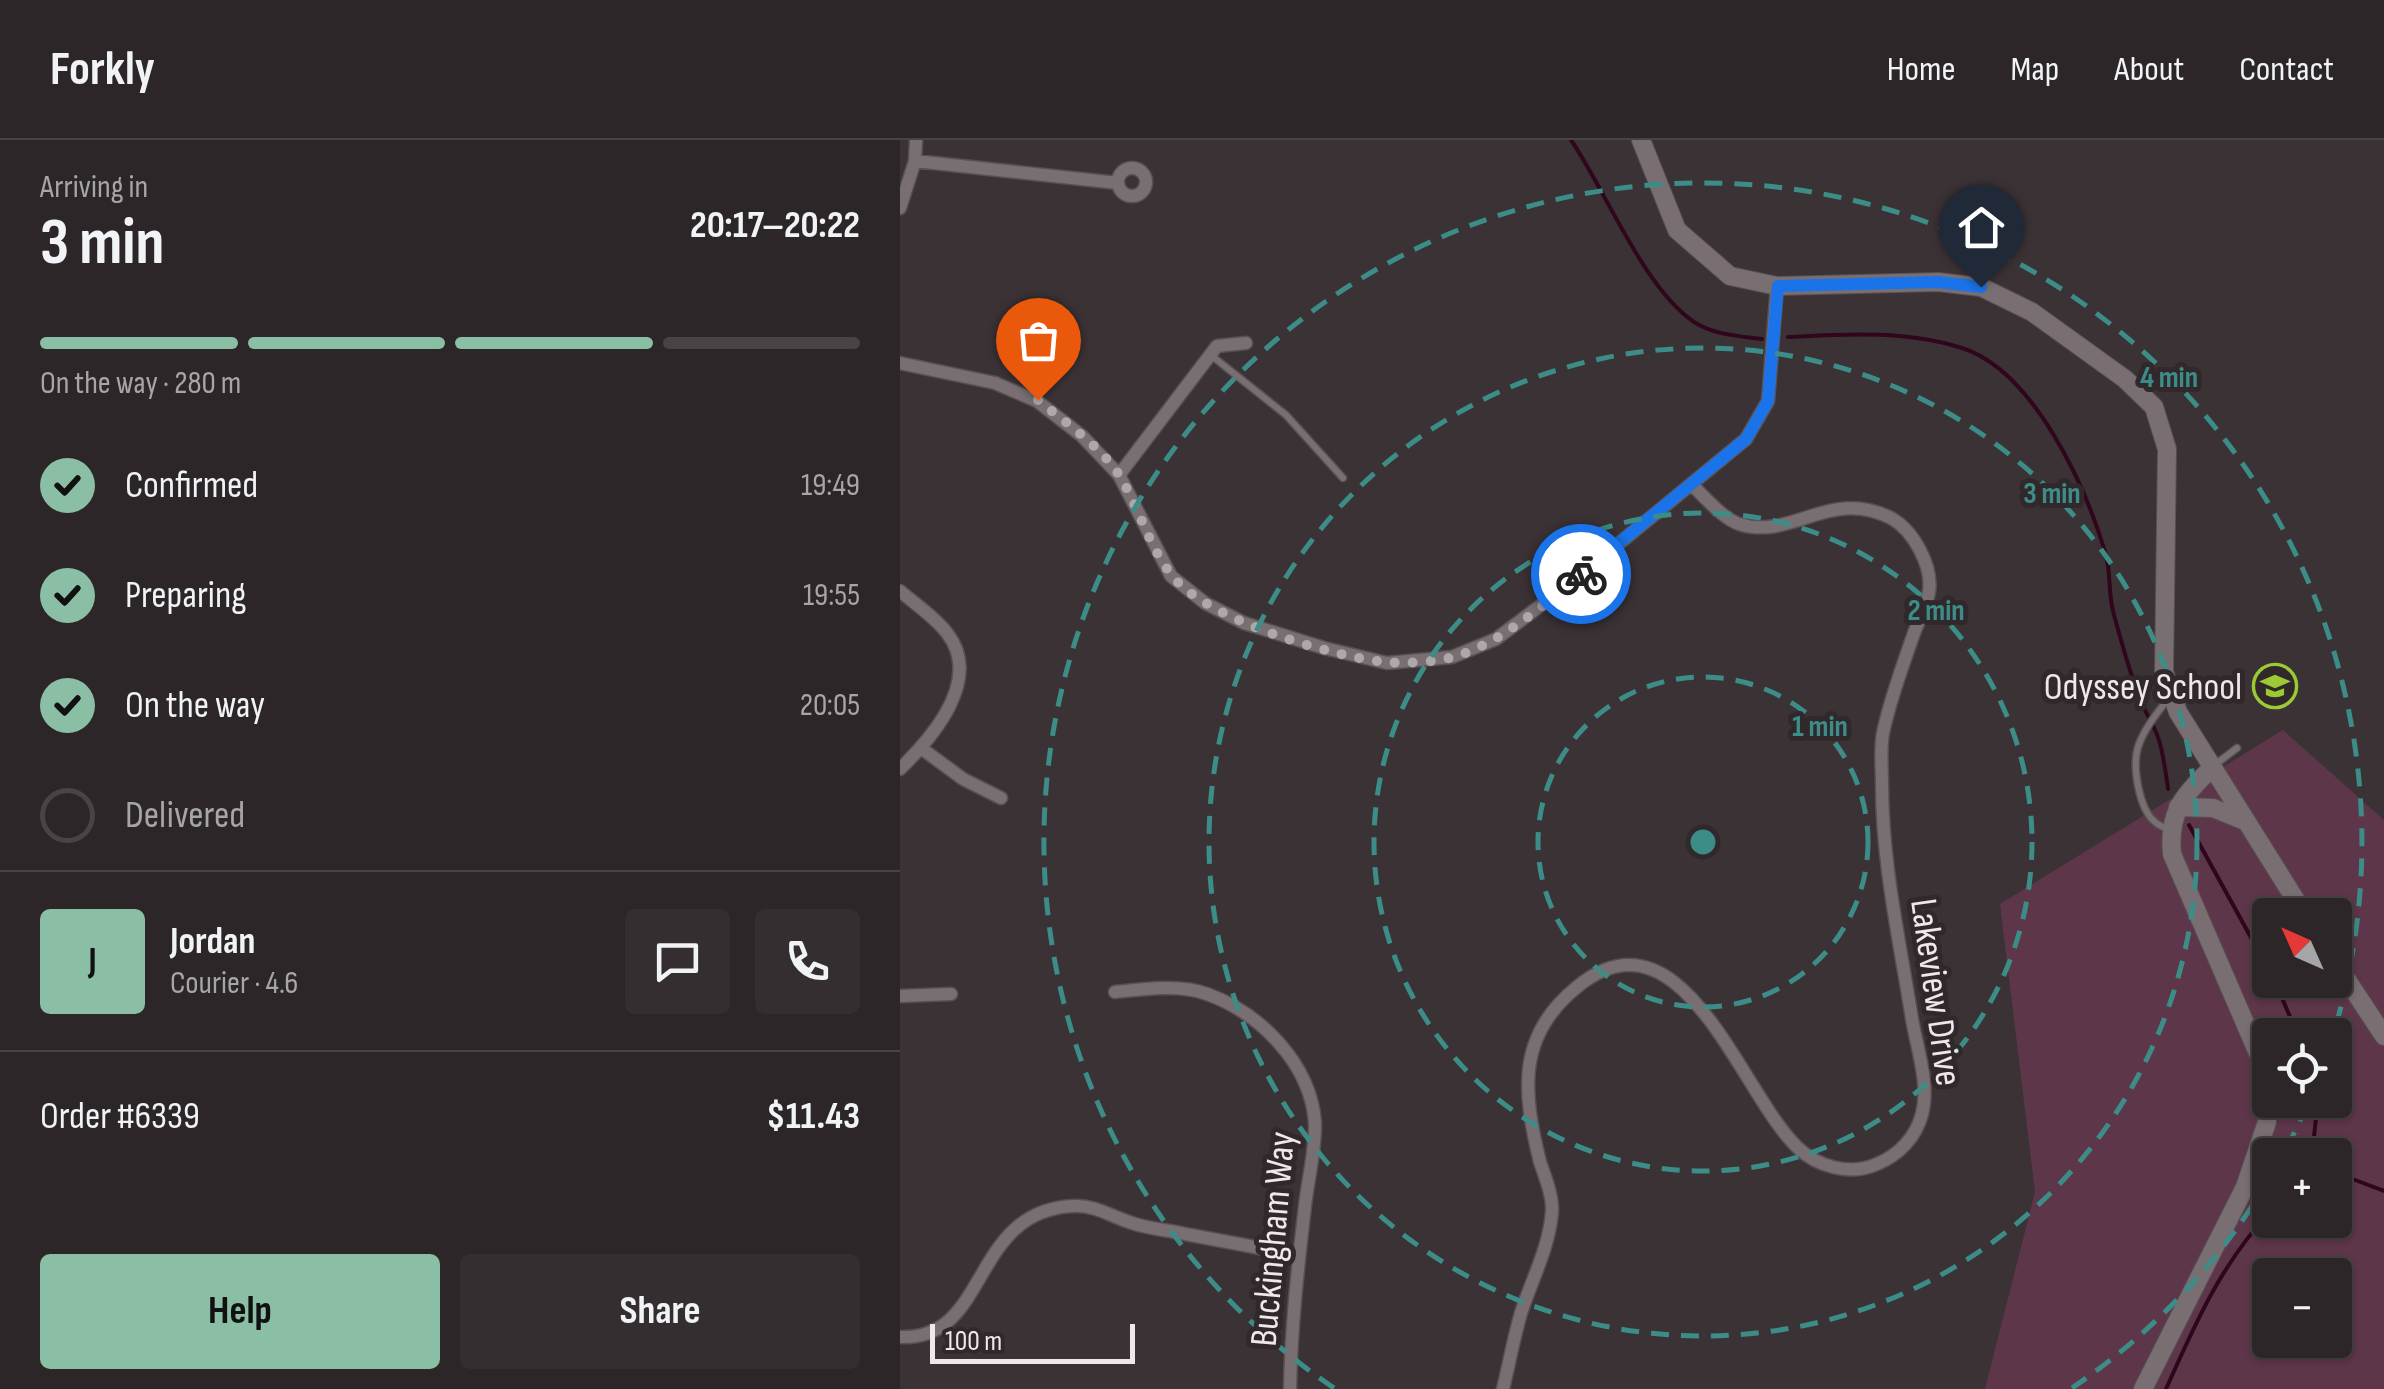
<!DOCTYPE html>
<meta charset="utf-8">
<style>
:root{--surface:#2c2628;--page:#342e30;--text:#f1f3f6;--muted:#a6a5a8;--line:#484345;--accent:#8abfa5}
body{margin:0;font-family:"Sofia Sans Condensed",sans-serif;background:var(--page);color:var(--text);height:100vh;display:flex;flex-direction:column;font-size:38px;white-space:nowrap}
*{box-sizing:border-box;margin:0}
p{font-size:32px;color:var(--muted)}
.icon{flex:none;width:55px;height:55px;fill:none;stroke:currentColor;stroke-width:2;stroke-linecap:round;stroke-linejoin:round}
.map{position:relative;flex:1;overflow:hidden}
.panel{display:flex;flex-direction:column;background:var(--surface);width:900px}
.panel>*{flex:none}
.needle{width:65px;rotate:315deg}
.controls{position:absolute;left:1352px;top:758px;display:grid;gap:20px}
.controls a{display:grid;place-items:center;width:100px;height:100px;border-radius:10px;background:var(--surface);box-shadow:0 2px 8px #0004,0 0 0 2px var(--line);font-size:50px}
.scale{position:absolute;left:30px;bottom:25px;width:205px;box-sizing:border-box;padding-left:10px;border:5px solid #eee8ea;border-top:0;font-size:28px;line-height:35px;white-space:nowrap;color:#eee8ea;-webkit-text-stroke:8px #31282c;paint-order:stroke}
.pin{position:absolute;display:grid;place-items:center;width:85px;height:85px;color:#fff;margin:-102px -42px;border-radius:50% 50% 50% 0;rotate:-45deg;box-shadow:0 0 10px #0007}
.pin .icon{rotate:45deg}
.courier{position:absolute;display:grid;place-items:center;width:100px;height:100px;margin:-50px;border:8px solid #1a73e8;border-radius:50%;background:#fff;color:#222;box-shadow:0 2px 12px #0007}
.headline em{font-style:normal;font-weight:700}
.headline div{display:flex;flex-direction:column-reverse}
.headline{display:flex;align-items:center;justify-content:space-between;height:170px;padding:0 40px}
h1{font-size:65px;font-weight:700;line-height:75px}
.bar{display:grid;grid-template-columns:repeat(4,1fr);gap:15px 10px;align-content:center;height:120px;padding:0 40px}
.bar i{height:12px;border-radius:8px;background:var(--line)}
.bar .selected{background:var(--accent)}
.bar p{grid-column:span 4}
.line{display:flex;align-items:center;gap:25px;padding:0 40px;border-top:2px solid var(--line)}
.line div{flex:1}
.round{display:grid;place-items:center;flex:none;width:105px;height:105px;border-radius:10px;background:var(--page)}
ol{padding:0 40px;list-style:none}
li{display:flex;align-items:center;gap:30px;height:110px}
li p{margin-inline-start:auto}
li .icon{padding:10px;border-radius:50%;background:var(--accent);color:#111;stroke-width:4}
li:last-child{color:var(--muted)}
li i{width:55px;height:55px;border:5px solid var(--line);border-radius:50%}
.button{display:flex;gap:20px;margin-top:auto;padding:20px 40px}
.button a{flex:1;height:115px;border-radius:10px;background:var(--accent);color:#111;font-size:40px;font-weight:700;line-height:115px;text-align:center}
.button a+a{background:var(--page);color:var(--text)}
header{display:flex;align-items:center;gap:60px;box-sizing:border-box;height:140px;padding:0 50px;background:var(--surface);border-bottom:2px solid var(--line)}
header strong{font-size:48px}
nav{display:flex;gap:55px;margin-inline-start:auto;font-size:35px}
main{display:flex;flex:1;min-height:0}
.map>svg:first-child{display:block}
.green{fill:#5e3649;fill-rule:evenodd}
.lines{fill:none;stroke-linecap:round;stroke-linejoin:round}
.stream{stroke:#30061d;stroke-width:4}
.service-casing{stroke:#575053;stroke-width:9}
.minor-casing{stroke:#575053;stroke-width:15}
.tertiary-casing{stroke:#575053;stroke-width:20}
.secondary-casing{stroke:#575053;stroke-width:20}
.service{stroke:#796f73;stroke-width:6}
.minor{stroke:#796f73;stroke-width:12}
.tertiary{stroke:#796f73;stroke-width:18}
.secondary{stroke:#796f73;stroke-width:18}
.done{stroke:#afa8ab;stroke-width:10;stroke-dasharray:0 18}
.route{stroke:#1a73e8;stroke-width:12}
.ring{fill:none;stroke:#3c8d87;stroke-width:5;stroke-dasharray:18 12}
.labels{text-anchor:middle;stroke-width:10;stroke-linejoin:round;paint-order:stroke}
.poi-label{font-size:38px;fill:#eee8ea;stroke:#31282c;text-anchor:end}
.street-label{font-size:38px;fill:#eee8ea;stroke:#31282c}
.centre{fill:#3c8d87;stroke:#31282c;stroke-width:5}
.ring-label{font-size:30px;text-anchor:middle;font-weight:bold;fill:#3c8d87;stroke:#31282c;stroke-width:10;stroke-linejoin:round;paint-order:stroke}
</style>
<header>
<strong>Forkly</strong>
<nav><a>Home</a><a>Map</a><a>About</a><a>Contact</a></nav>
</header>
<main>
<section class="panel">
<div class="headline"><div><h1>3 min</h1><p>Arriving in</p></div><em>20:17–20:22</em></div>
<div class="bar"><i class="selected"></i><i class="selected"></i><i class="selected"></i><i></i><p>On the way · 280 m</p></div>
<ol>
<li><svg class="icon" aria-label="check" viewBox="0 0 24 24"><path d="M5 12l5 5 9-10"/></svg>Confirmed<p>19:49</p></li>
<li><svg class="icon" aria-label="check" viewBox="0 0 24 24"><path d="M5 12l5 5 9-10"/></svg>Preparing<p>19:55</p></li>
<li><svg class="icon" aria-label="check" viewBox="0 0 24 24"><path d="M5 12l5 5 9-10"/></svg>On the way<p>20:05</p></li>
<li><i></i>Delivered</li>
</ol>
<div class="line" style="height:180px"><b class="round" style="background:var(--accent);color:#111">J</b><div><b>Jordan</b><p>Courier · 4.6</p></div><a class="round"><svg class="icon" aria-label="chat" viewBox="0 0 24 24"><path d="M4 5h16v11H9l-5 4z"/></svg></a><a class="round"><svg class="icon" aria-label="phone" viewBox="0 0 24 24"><path d="M5 4h4l2 5-3 2q2 4 5 5l2-3 5 2v4C11 20 4 13 5 4z"/></svg></a></div>
<div class="line" style="height:130px"><div>Order #6339</div><b>$11.43</b></div>
<div class="button"><a>Help</a><a>Share</a></div>
</section>
<div class="map">
<svg width="1484" height="1249" viewBox="0 0 1484 1249">
<rect width="100%" height="100%" fill="#3b3236"/>
<path class="green" d="M1383,590L1484,680V1249H1085L1135,1052L1100,764ZM1370,775H1435V840H1370ZM1370,895H1435V960H1370ZM1370,1015H1435V1080H1370ZM1370,1135H1435V1200H1370Z"/>
<g class="lines">
<path class="stream" d="M671,0C706,51 743,147 794,182C814,195 839,196 862,199
M888,197C946,194 1006,190 1062,208C1134,231 1186,347 1206,415C1211,434 1208,455 1214,475C1222,504 1230,534 1241,562C1247,576 1257,589 1260,604C1264,618 1266,634 1268,649
M1289,685L1370,832
M1374,840L1398,895
M1412,1015L1418,960
M1435,1038L1455,1040L1484,1051
M1266,1249C1295,1184 1321,1124 1370,1072"/>
<defs>
<path id="service" d="M312,216L386,275L443,338
M1268,559C1257,573 1244,589 1238,607C1232,626 1239,669 1255,682C1259,686 1264,687 1269,690
M1316,624L1337,608"/>
<path id="minor" d="M15,21L218,43
M218 42a14 14 0 1 1 28 0a14 14 0 1 1-28 0Z
M0,68L15,21L16,0
M0,223L95,243L137,261L182,296L219,335L271,436L305,463L344,483L424,508L487,523L552,517L596,499L677,438L846,299L868,261L877,146
M219,335L317,206L346,203
M0,451C15,464 35,477 47,493C83,539 33,597 0,629
M21,608L63,639L101,658
M215,852C243,849 280,844 307,854C360,873 410,923 415,982C416,1008 408,1039 405,1066C398,1126 391,1188 390,1249
M0,856L51,854
M0,1197C91,1201 69,1070 174,1066C196,1065 212,1077 232,1083C249,1089 268,1090 285,1094C323,1101 361,1108 399,1116
M603,1249C609,1224 614,1197 621,1173C632,1139 649,1108 652,1072C653,1056 645,1037 640,1022C623,953 616,896 677,847C782,761 840,952 897,1007C917,1027 951,1036 977,1024C999,1015 1016,997 1022,974C1030,945 1017,909 1012,879C1000,803 982,723 982,645C982,628 980,609 983,593C990,559 1003,525 1014,493C1019,480 1027,465 1029,452C1033,426 1013,390 991,378C929,347 892,401 839,384C822,378 805,357 792,345"/>
<path id="tertiary" d="M1243,1249L1345,1047L1367,982L1364,927L1272,714C1268,673 1283,655 1312,628"/>
<path id="secondary" d="M741,0L777,90L830,136L877,146L1038,142L1081,147L1132,172L1225,239L1254,267L1267,309L1264,532L1278,572L1405,775
M1278,667L1313,668L1345,681
M1435,822L1484,896"/>
</defs>
<use href="#service" class="service-casing"/>
<use href="#minor" class="minor-casing"/>
<use href="#tertiary" class="tertiary-casing"/>
<use href="#secondary" class="secondary-casing"/>
<use href="#service" class="service"/>
<use href="#minor" class="minor"/>
<use href="#tertiary" class="tertiary"/>
<use href="#secondary" class="secondary"/>
</g>
<g class="lines">
<path class="done" d="M138,260C166,283 202,307 221,338C239,369 249,405 270,433C303,479 430,516 485,522C505,524 535,522 554,517C601,503 644,465 681,434"/>
<path class="route" d="M681,434L846,299L868,261L878,146L1038,142L1081,147"/>
</g>
<g class="ring">
<circle cx="803" cy="702" r="165"/>
<circle cx="803" cy="702" r="329"/>
<circle cx="803" cy="702" r="494"/>
<path d="M1407 965A659 659 0 0 1 1385 1011M1368 1041A659 659 0 0 1 1172 1248M434 1248A659 659 0 1 1 1433 895"/>
</g>
<defs>
<symbol id="school-ring" viewBox="-11 -11 22 22"><circle r="9.5" fill="#31282c" stroke="#9cca32" stroke-width="1.5"/><path d="M0-5L7-2L0 1L-7-2ZM-4 1L0 2.5L4 1V4Q0 6-4 4Z" fill="#9cca32"/></symbol>
</defs>
<g fill-rule="evenodd">
<use href="#school-ring" x="1350" y="521" width="50" height="50"/>
</g>
<g class="labels">
<g class="poi-label">
<text x="1342" y="559">Odyssey School</text>
</g>
<g class="street-label">
<text transform="translate(1037 852) rotate(82)" y="13">Lakeview Drive</text>
<text transform="translate(372 1099) rotate(-85)" y="13">Buckingham Way</text>
</g>
</g>
<circle cx="803" cy="702" r="15" class="centre"/>
<g class="ring-label">
<text x="1269" y="247">4 min</text>
<text x="1152" y="363">3 min</text>
<text x="1036" y="480">2 min</text>
<text x="920" y="596">1 min</text>
</g>
</svg>
<div class="controls">
<a><svg class="needle" viewBox="-14 -14 28 28"><path d="M0-13l5 13h-10z" fill="#e53935"/><path d="M0 13l5-13h-10z" fill="#a6a5a8"/></svg></a>
<a><svg class="icon" aria-label="locate" viewBox="0 0 24 24"><circle cx="12" cy="12" r="6"/><path d="M12 2v4M12 18v4M2 12h4M18 12h4"/></svg></a>
<a>+</a>
<a>−</a>
</div>
<div class="scale">100 m</div>
<div class="pin" style="left:138px;top:260px;background:#ea580c"><svg class="icon" aria-label="bag" viewBox="0 0 24 24"><path d="M5 8h14l-1 12H6zM9 8a3 3 0 0 1 6 0"/></svg></div>
<div class="pin" style="left:1081px;top:147px;background:#1f2937"><svg class="icon" aria-label="home" viewBox="0 0 24 24"><path d="M3 11l9-7 9 7M6 9v11h12V9"/></svg></div>
<div class="courier" style="left:681px;top:434px"><svg class="icon" aria-label="bike" viewBox="0 0 24 24"><circle cx="6" cy="16" r="4"/><circle cx="18" cy="16" r="4"/><path d="M6 16l4-8h5l3 8M10 8l3 8H6M13 5h3"/></svg></div>
</div>
</main>
